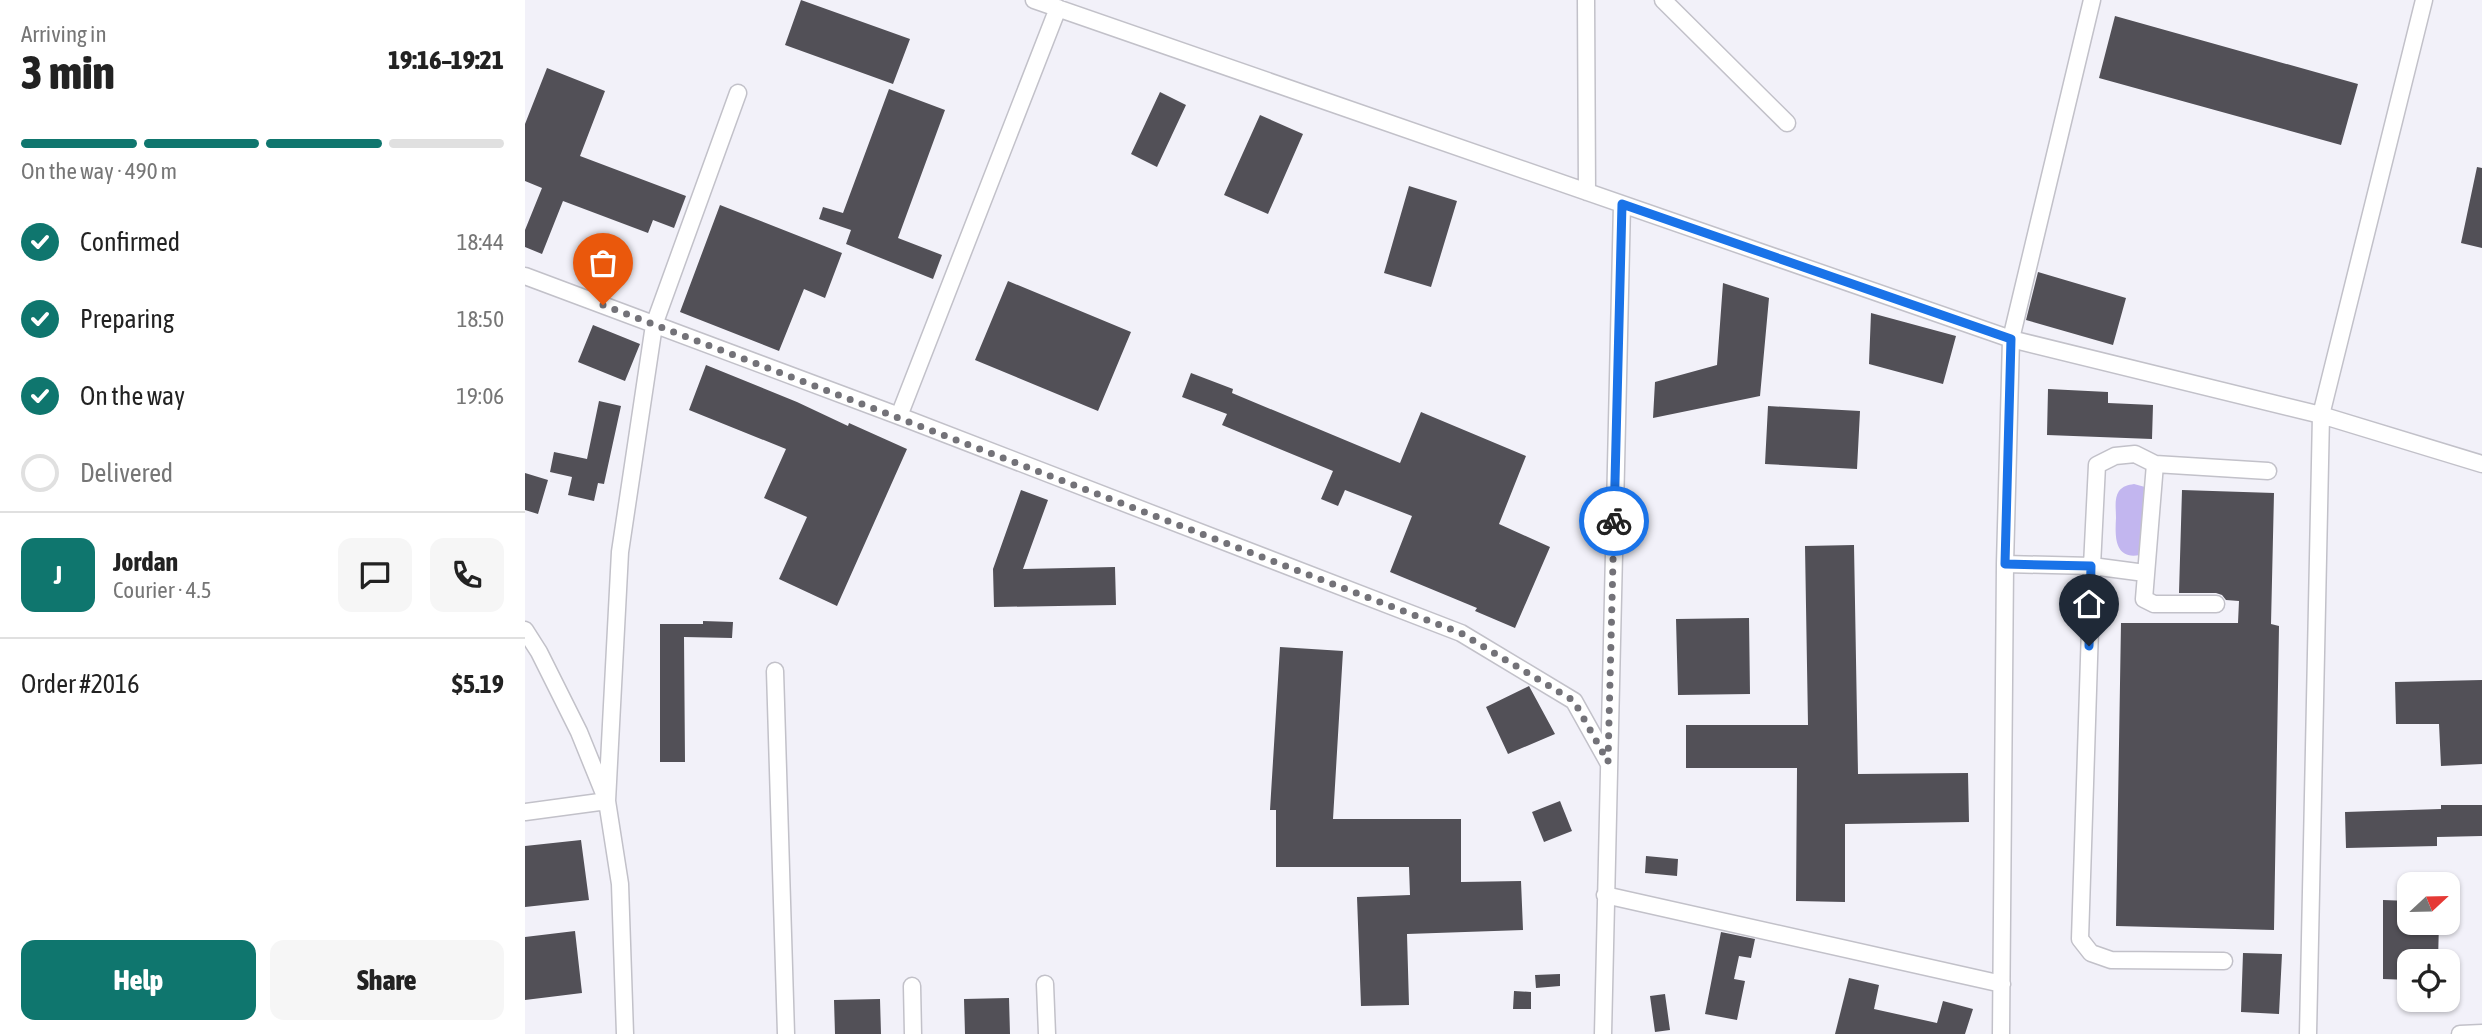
<!DOCTYPE html>
<meta charset="utf-8">
<style>
:root{--surface:#fff;--page:#f6f6f6;--text:#222;--muted:#767676;--line:#e0e0e0;--accent:#0f766e}
body{margin:0;font-family:"Asap Condensed",sans-serif;background:var(--page);color:var(--text);height:100vh;display:flex;flex-direction:column;font-size:26px;white-space:nowrap}
*{box-sizing:border-box;margin:0}
p{font-size:23px;color:var(--muted)}
.icon{flex:none;width:38px;height:38px;fill:none;stroke:currentColor;stroke-width:2;stroke-linecap:round;stroke-linejoin:round}
.map{position:relative;flex:1;overflow:hidden}
.sheet{display:flex;flex-direction:column;background:var(--surface);width:525px}
.sheet>*{flex:none}
.needle{width:46px;rotate:68deg}
.tools{position:absolute;left:1872px;top:872px;display:grid;gap:14px}
.tools a{display:grid;place-items:center;width:63px;height:63px;border-radius:14px;background:var(--surface);box-shadow:0 2px 5px #0004;font-size:35px}
.pin{position:absolute;display:grid;place-items:center;width:60px;height:60px;color:#fff;margin:-72px -30px;border-radius:50% 50% 50% 0;rotate:-45deg;box-shadow:0 0 7px #0007}
.pin .icon{rotate:45deg}
.courier{position:absolute;display:grid;place-items:center;width:70px;height:70px;margin:-35px;border:5px solid #1a73e8;border-radius:50%;background:#fff;color:#222;box-shadow:0 2px 9px #0007}
.summary em{font-style:normal;font-weight:800}
.summary div{display:flex;flex-direction:column-reverse}
.summary{display:flex;align-items:center;justify-content:space-between;height:119px;padding:0 21px}
h1{font-size:46px;font-weight:800;line-height:52px}
.bar{display:grid;grid-template-columns:repeat(4,1fr);gap:10px 7px;align-content:center;height:84px;padding:0 21px}
.bar i{height:9px;border-radius:5px;background:var(--line)}
.bar .current{background:var(--accent)}
.bar p{grid-column:span 4}
.line{display:flex;align-items:center;gap:18px;padding:0 21px;border-top:2px solid var(--line)}
.line div{flex:1}
.round{display:grid;place-items:center;flex:none;width:74px;height:74px;border-radius:14px;background:var(--page)}
ol{padding:0 21px;list-style:none}
li{display:flex;align-items:center;gap:21px;height:77px}
li p{margin-inline-start:auto}
li .icon{padding:7px;border-radius:50%;background:var(--accent);color:#fff;stroke-width:4}
li:last-child{color:var(--muted)}
li i{width:38px;height:38px;border:4px solid var(--line);border-radius:50%}
.button{display:flex;gap:14px;margin-top:auto;padding:14px 21px}
.button a{flex:1;height:80px;border-radius:14px;background:var(--accent);color:#fff;font-size:28px;font-weight:800;line-height:80px;text-align:center}
.button a+a{background:var(--page);color:var(--text)}
main{display:flex;flex:1;min-height:0}
.map>svg:first-child{display:block}
.green{fill:#c2b6ef}
.building{fill:#525057}
.lines{fill:none;stroke-linecap:round;stroke-linejoin:round}
.minor-casing{stroke:#c2c1c9;stroke-width:19}
.minor{stroke:#fff;stroke-width:16}
.done{stroke:#737278;stroke-width:7;stroke-dasharray:0 12.6}
.route{stroke:#1a73e8;stroke-width:9}
</style>
<main>
<section class="sheet">
<div class="summary"><div><h1>3 min</h1><p>Arriving in</p></div><em>19:16–19:21</em></div>
<div class="bar"><i class="current"></i><i class="current"></i><i class="current"></i><i></i><p>On the way · 490 m</p></div>
<ol>
<li><svg class="icon" aria-label="check" viewBox="0 0 24 24"><path d="M5 12l5 5 9-10"/></svg>Confirmed<p>18:44</p></li>
<li><svg class="icon" aria-label="check" viewBox="0 0 24 24"><path d="M5 12l5 5 9-10"/></svg>Preparing<p>18:50</p></li>
<li><svg class="icon" aria-label="check" viewBox="0 0 24 24"><path d="M5 12l5 5 9-10"/></svg>On the way<p>19:06</p></li>
<li><i></i>Delivered</li>
</ol>
<div class="line" style="height:126px"><b class="round" style="background:var(--accent);color:#fff">J</b><div><b>Jordan</b><p>Courier · 4.5</p></div><a class="round"><svg class="icon" aria-label="chat" viewBox="0 0 24 24"><path d="M4 5h16v11H9l-5 4z"/></svg></a><a class="round"><svg class="icon" aria-label="phone" viewBox="0 0 24 24"><path d="M5 4h4l2 5-3 2q2 4 5 5l2-3 5 2v4C11 20 4 13 5 4z"/></svg></a></div>
<div class="line" style="height:91px"><div>Order #2016</div><b>$5.19</b></div>
<div class="button"><a>Help</a><a>Share</a></div>
</section>
<div class="map">
<svg width="1957" height="1034" viewBox="0 0 1957 1034">
<rect width="100%" height="100%" fill="#f2f1f9"/>
<path class="green" d="M1609,484L1620,487L1624,491L1615,555C1589,560 1590,536 1591,518C1591,509 1589,498 1594,491C1598,486 1603,485 1609,484Z"/>
<path class="building" d="M276,0L385,39L368,84L260,45Z
M1590,16L1833,84L1816,145L1574,78Z
M22,68L80,91L55,156L161,196L149,228L128,220L123,233L38,201L17,254L0,247V230L17,188L0,181V124Z
M364,89L420,110L373,238L417,255L408,279L321,244L326,230L294,219L298,207L318,213Z
M635,92L661,105L632,167L606,154Z
M735,115L778,134L743,214L699,195Z
M1952,167L1957,168V248L1936,243Z
M884,186L932,201L906,287L859,273Z
M195,205L317,253L300,298L279,289L254,351L155,312Z
M1513,272L1601,298L1588,345L1501,320Z
M483,281L606,332L573,411L450,360Z
M1198,283L1244,298L1235,396L1128,418L1130,382L1192,365Z
M1346,313L1431,336L1418,384L1344,364Z
M68,325L115,344L100,381L53,362Z
M181,365L272,402L323,426L324,423L382,449L312,606L254,579L282,517L239,498L261,449L164,410Z
M666,373L708,389L707,393L875,463L896,412L1001,456L974,524L1025,547L990,628L950,611L952,608L865,572L887,516L820,490L813,506L796,499L808,471L697,425L702,414L657,397Z
M1523,389L1583,392V403L1628,405L1627,439L1522,435Z
M74,401L96,406L79,484L73,483L69,501L43,495L47,477L25,472L29,452L62,459Z
M1243,406L1335,411L1332,469L1240,464Z
M0,473L23,480L13,514L0,510Z
M496,490L523,500L498,569L590,567L591,605L469,607L468,569Z
M1657,490L1749,493L1746,624L1754,626L1749,930L1591,926L1596,623H1713L1714,601L1701,600L1697,595L1691,593H1654Z
M1329,545L1333,774L1443,773L1444,822L1320,824V902L1271,901L1272,768H1161V725H1283L1280,546Z
M1224,618L1225,694L1153,695L1151,619Z
M178,621L208,622L207,638L159,637L160,762H135V624H178Z
M755,647L818,651L808,819H936V882L996,881L998,930L882,934L884,1005L836,1006L832,897L885,895L884,867H751V810H745Z
M1957,680V764L1916,766L1914,724H1871L1870,682Z
M1004,686L1030,734L983,754L961,707Z
M1035,801L1047,831L1019,842L1007,812Z
M1916,805H1957V836L1912,837V846L1821,848L1820,812L1916,809Z
M56,840L64,900L0,907V846Z
M1121,856L1153,859L1152,876L1120,873Z
M1858,900L1885,901V922H1914L1913,961H1885V980L1858,979Z
M50,931L57,993L0,1000V937Z
M1196,932L1230,939L1226,958L1214,956L1209,979L1220,981L1212,1020L1180,1014Z
M1718,953L1757,954L1754,1014L1716,1012Z
M1035,974V986L1011,988L1010,975Z
M1324,978L1354,985L1349,1009L1412,1023L1418,1001L1448,1009L1440,1034H1310Z
M989,991L1006,992V1009H988Z
M1140,994L1145,1030L1130,1032L1125,996Z
M484,998L485,1034H440L439,999Z
M355,999L356,1034H310L309,1000Z"/>
<g class="lines">
<defs>
<path id="minor" d="M509,0L1486,339L1796,415L1957,464
M1061,0L1062,192
M1138,0L1262,123
M0,276L374,416L936,633L1049,701L1083,762
M374,416L533,8
M1630,464L1619,599L1629,604H1691
M1480,564L1567,566L1620,573
M0,630L14,652L54,732L82,801L95,884L100,1034
M250,671L261,1034
M0,812L82,801L95,552L129,325L213,93
M1080,895L1477,984
M1699,961L1586,960L1566,953L1555,939L1567,566L1572,465L1590,456L1610,454L1630,464L1743,471
M520,984L522,1034
M387,986L388,1034
M1078,1034L1097,204
M1476,1034L1480,564L1486,339L1567,0
M1783,1034L1796,415L1899,0
M1935,1034L1957,1033"/>
</defs>
<use href="#minor" class="minor-casing"/>
<use href="#minor" class="minor"/>
</g>
<g class="lines">
<path class="done" d="M78,305L936,633L1049,701L1083,762L1089,521"/>
<path class="route" d="M1089,521L1097,204L1486,339L1480,564L1566,566L1564,646"/>
</g>
</svg>
<div class="tools">
<a><svg class="needle" viewBox="-14 -14 28 28"><path d="M0-13l5 13h-10z" fill="#e53935"/><path d="M0 13l5-13h-10z" fill="#767676"/></svg></a>
<a><svg class="icon" aria-label="locate" viewBox="0 0 24 24"><circle cx="12" cy="12" r="6"/><path d="M12 2v4M12 18v4M2 12h4M18 12h4"/></svg></a>
</div>
<div class="pin" style="left:78px;top:305px;background:#ea580c"><svg class="icon" aria-label="bag" viewBox="0 0 24 24"><path d="M5 8h14l-1 12H6zM9 8a3 3 0 0 1 6 0"/></svg></div>
<div class="pin" style="left:1564px;top:646px;background:#1f2937"><svg class="icon" aria-label="home" viewBox="0 0 24 24"><path d="M3 11l9-7 9 7M6 9v11h12V9"/></svg></div>
<div class="courier" style="left:1089px;top:521px"><svg class="icon" aria-label="bike" viewBox="0 0 24 24"><circle cx="6" cy="16" r="4"/><circle cx="18" cy="16" r="4"/><path d="M6 16l4-8h5l3 8M10 8l3 8H6M13 5h3"/></svg></div>
</div>
</main>
